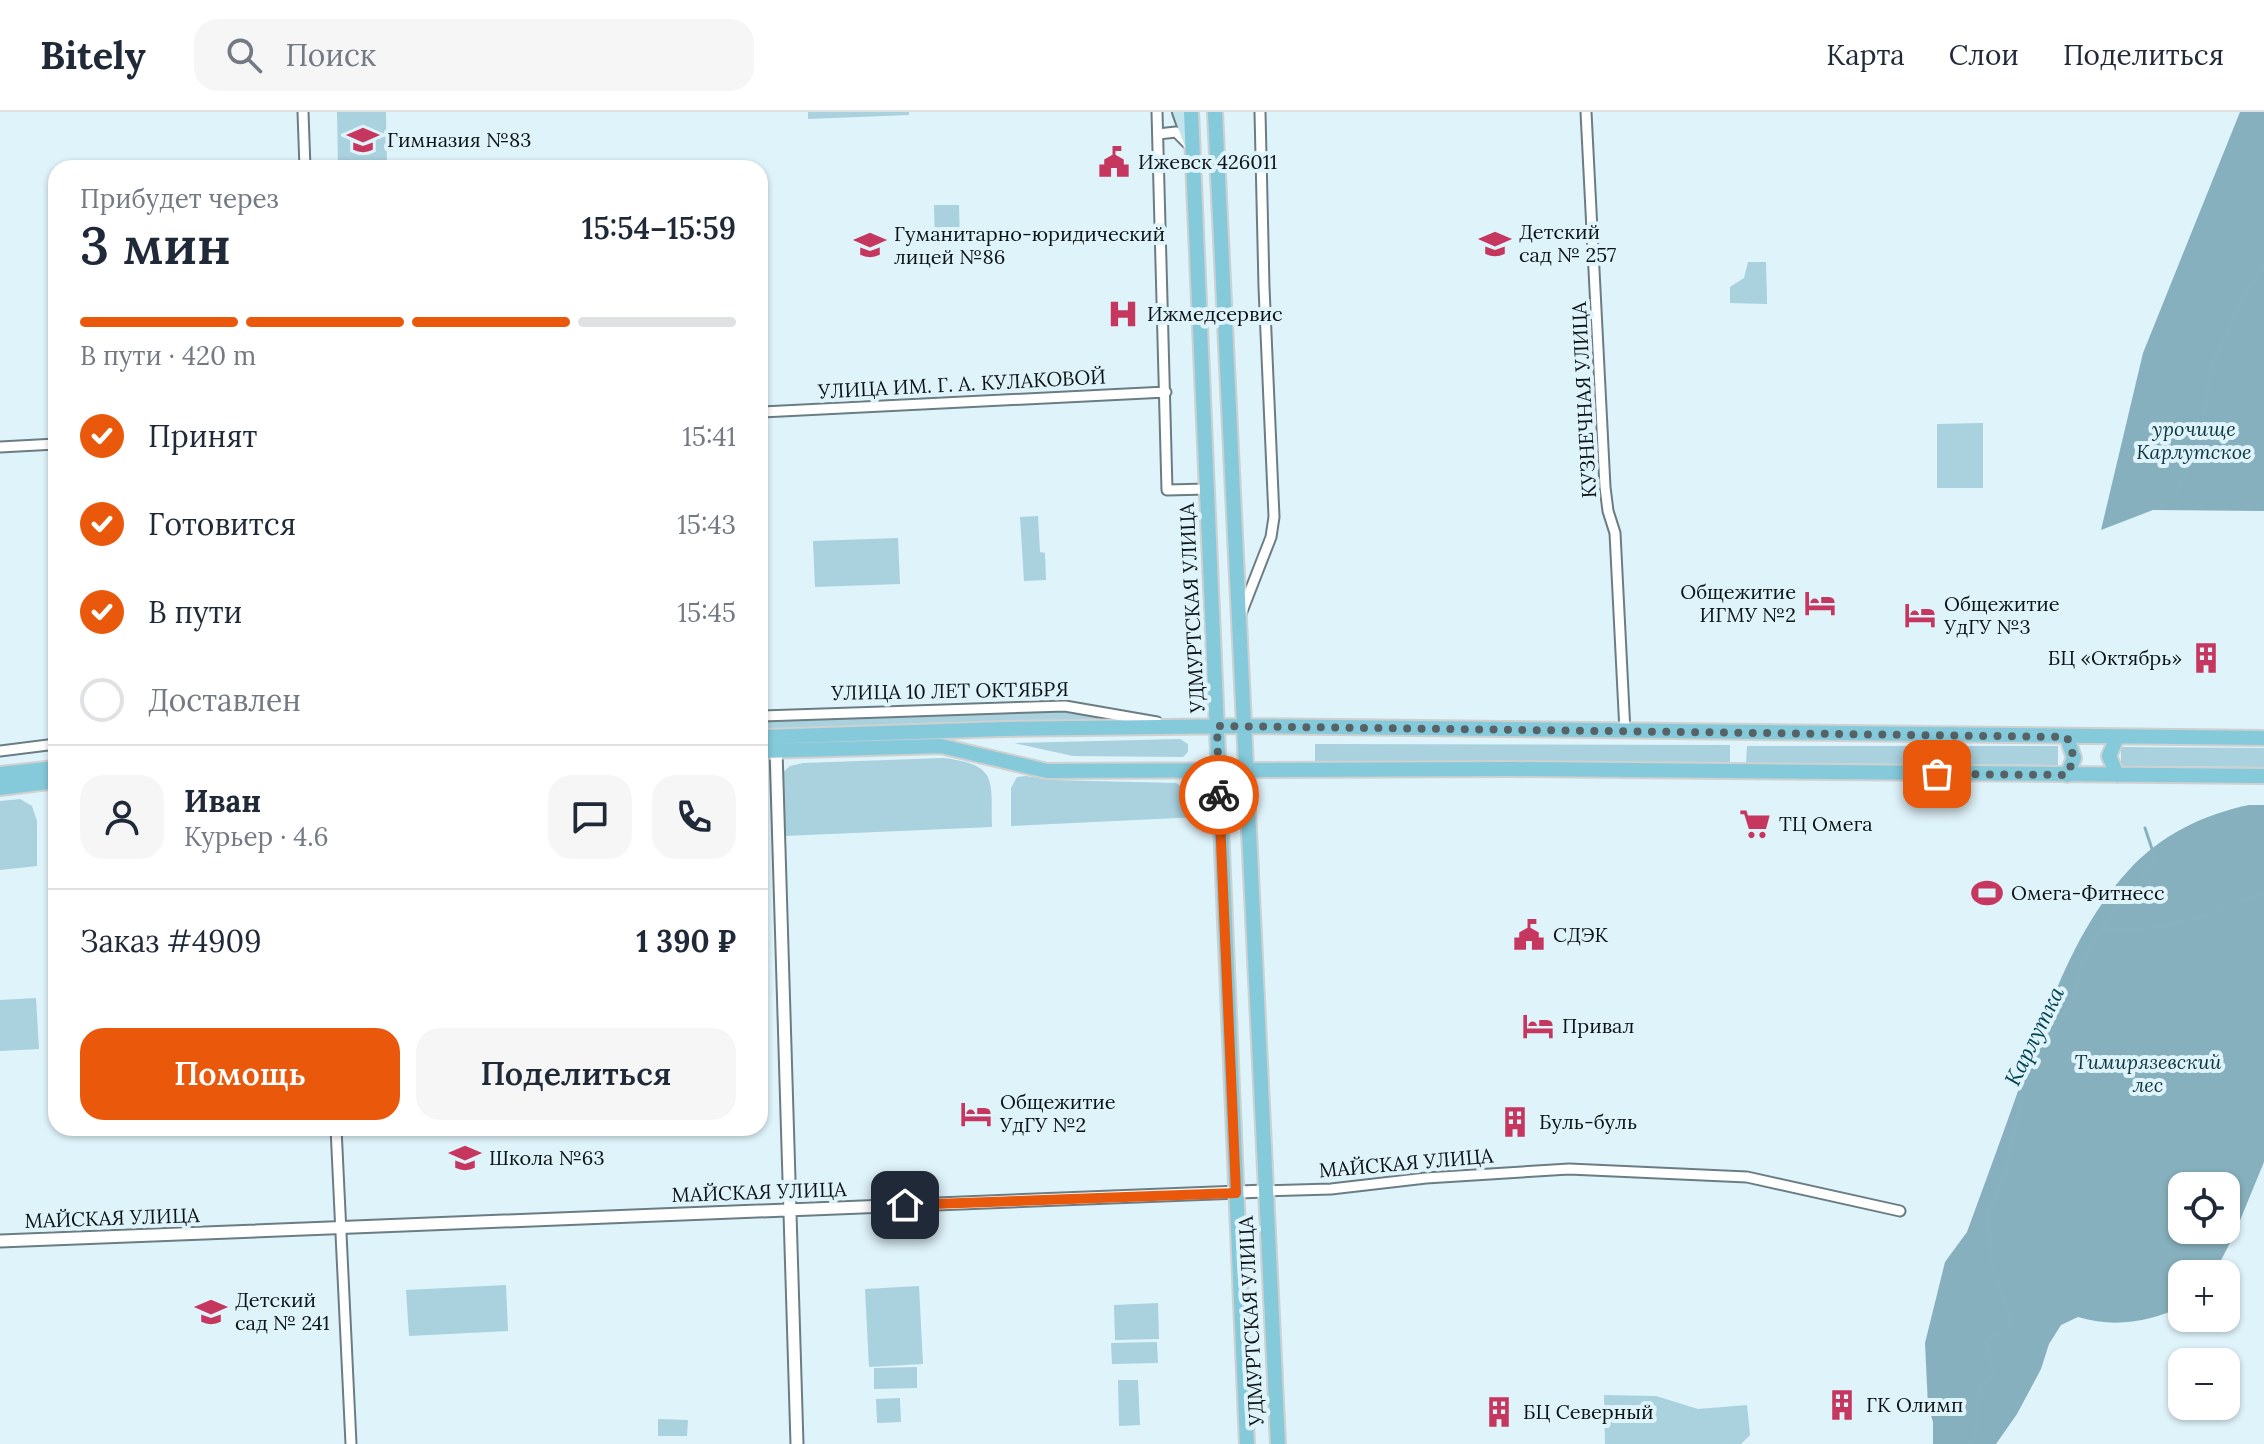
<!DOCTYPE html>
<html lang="ru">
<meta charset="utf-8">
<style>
:root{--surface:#fff;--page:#f6f6f7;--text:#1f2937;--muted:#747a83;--line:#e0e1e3;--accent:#ea580c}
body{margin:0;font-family:Lora,serif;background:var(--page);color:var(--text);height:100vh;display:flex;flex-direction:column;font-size:30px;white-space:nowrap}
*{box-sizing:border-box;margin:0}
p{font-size:26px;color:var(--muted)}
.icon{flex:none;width:44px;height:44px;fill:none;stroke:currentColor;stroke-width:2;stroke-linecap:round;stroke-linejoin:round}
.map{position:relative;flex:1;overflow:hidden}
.details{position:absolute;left:48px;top:48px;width:720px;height:976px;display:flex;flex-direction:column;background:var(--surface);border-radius:24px;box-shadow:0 2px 6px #0004}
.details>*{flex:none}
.buttons{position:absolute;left:2168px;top:1060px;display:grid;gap:16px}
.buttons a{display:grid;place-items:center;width:72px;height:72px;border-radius:16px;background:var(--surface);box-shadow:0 2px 6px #0004;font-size:40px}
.pin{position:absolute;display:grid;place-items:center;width:68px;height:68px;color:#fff;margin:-34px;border-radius:16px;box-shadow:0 4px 12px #0006}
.courier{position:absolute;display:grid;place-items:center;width:80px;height:80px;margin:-40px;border:6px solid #ea580c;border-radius:50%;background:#fff;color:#222;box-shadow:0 2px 10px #0007}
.overview em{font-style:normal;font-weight:600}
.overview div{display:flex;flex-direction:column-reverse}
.overview{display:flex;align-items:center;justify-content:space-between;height:136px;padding:0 32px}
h1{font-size:52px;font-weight:600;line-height:60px}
.bar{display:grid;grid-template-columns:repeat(4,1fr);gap:12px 8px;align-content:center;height:96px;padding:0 32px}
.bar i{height:10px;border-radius:6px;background:var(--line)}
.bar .active{background:var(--accent)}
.bar p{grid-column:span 4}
.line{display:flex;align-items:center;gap:20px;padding:0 32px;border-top:2px solid var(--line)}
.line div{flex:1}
.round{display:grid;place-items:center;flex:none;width:84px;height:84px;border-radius:24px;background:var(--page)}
ol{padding:0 32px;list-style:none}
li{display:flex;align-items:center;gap:24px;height:88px}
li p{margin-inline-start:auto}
li .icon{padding:8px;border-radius:50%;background:var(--accent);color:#fff;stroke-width:4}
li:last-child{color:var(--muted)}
li i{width:44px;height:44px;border:4px solid var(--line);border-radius:50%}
.primary-button{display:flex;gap:16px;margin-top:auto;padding:16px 32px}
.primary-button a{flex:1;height:92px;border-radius:24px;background:var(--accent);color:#fff;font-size:32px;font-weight:600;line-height:92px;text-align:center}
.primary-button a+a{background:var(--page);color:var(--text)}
header{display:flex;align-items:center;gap:48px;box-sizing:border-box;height:112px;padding:0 40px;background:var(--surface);border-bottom:2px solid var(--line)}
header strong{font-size:38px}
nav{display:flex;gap:44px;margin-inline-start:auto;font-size:28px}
.search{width:560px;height:72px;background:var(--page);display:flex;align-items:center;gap:20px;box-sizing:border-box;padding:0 28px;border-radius:24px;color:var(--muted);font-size:30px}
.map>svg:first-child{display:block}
.green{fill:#a9d1de}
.forest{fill:#86b0bd;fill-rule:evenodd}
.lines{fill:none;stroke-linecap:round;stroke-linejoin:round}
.stream{stroke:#87b1be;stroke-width:3}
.minor-casing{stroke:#6b7d83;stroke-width:13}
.tertiary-casing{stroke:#6b7d83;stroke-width:15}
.secondary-casing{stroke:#6b7d83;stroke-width:16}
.primary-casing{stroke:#cfd0d0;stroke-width:18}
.minor{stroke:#fff;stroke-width:9}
.tertiary{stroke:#fff;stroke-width:11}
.secondary{stroke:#c2e4ed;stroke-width:12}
.primary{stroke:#85cadb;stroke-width:14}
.done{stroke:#566266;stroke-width:8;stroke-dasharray:0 14.4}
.route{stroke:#ea580c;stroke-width:10}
.labels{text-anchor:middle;stroke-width:8;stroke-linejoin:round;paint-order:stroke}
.poi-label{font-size:20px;fill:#0d1416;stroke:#dff3fa;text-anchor:start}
.street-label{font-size:20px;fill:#0d1416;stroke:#dff3fa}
.park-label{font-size:20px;font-style:italic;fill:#0e3641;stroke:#dff3fa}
.water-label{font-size:22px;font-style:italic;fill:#014351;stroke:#dff3fa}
</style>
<header>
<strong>Bitely</strong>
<div class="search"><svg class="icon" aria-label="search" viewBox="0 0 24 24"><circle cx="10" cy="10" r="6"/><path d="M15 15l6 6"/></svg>Поиск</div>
<nav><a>Карта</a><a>Слои</a><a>Поделиться</a></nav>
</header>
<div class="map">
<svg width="2264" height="1332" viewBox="0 0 2264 1332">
<rect width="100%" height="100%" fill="#dff3fa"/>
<path class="green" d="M337,0H386L387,56H338Z
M808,0H909V3L808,7Z
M934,93H959L960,133H935Z
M1748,150H1766L1767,192L1730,191V175L1744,166Z
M1983,311V376H1937V312Z
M1038,404L1040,440L1045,441L1046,468L1024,469L1020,405Z
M898,426L900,472L815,475L813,429Z
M1073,598L1110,608L760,619V610Z
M1180,627L1188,632V640L1183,645L1073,644L1014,631Z
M1315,632L1730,633V650L1315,649Z
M1747,634H2058V653L1746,651Z
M2121,635L2264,636V655L2121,654Z
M944,646C998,653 991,667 992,715L784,724L781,662L790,654L803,651Z
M1026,664L1052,668L1176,671L1195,682L1198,705L1011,714V676L1017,665Z
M20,687L32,694L37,709V754L0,758V689Z
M36,886L39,937L0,939V888Z
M506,1173L508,1219L409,1224L406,1178Z
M919,1174L923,1252L869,1255L865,1177Z
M1158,1191L1159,1227L1115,1228L1114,1193Z
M1157,1230L1158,1251L1112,1252L1111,1231Z
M917,1255V1276L874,1277V1256Z
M1118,1268H1138L1140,1313L1119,1314Z
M1604,1283L1656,1284L1698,1297L1747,1293L1750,1323L1741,1332H1605Z
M900,1286L901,1310L877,1311L876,1287Z
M658,1307L688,1308L687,1324H658Z"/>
<path class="forest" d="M2240,0H2264V399L2153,398L2101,418L2143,241Z
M2249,693H2264V1050L2234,1123L2214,1162H2182V1195C2147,1210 2115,1216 2078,1205L2061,1213L2049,1232L2041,1257L2017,1302L1996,1332H1933V1310L1928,1294L1925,1231L1945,1150L1967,1120C1986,1068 2005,1016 2023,965C2049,894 2076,815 2128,759C2159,724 2204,702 2249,693ZM2182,1074H2226V1118H2182Z"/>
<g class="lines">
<path class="stream" d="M2177,379L2197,339L2212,253L2244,184L2264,154
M2102,816C2158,824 2213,801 2264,781
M1970,1332L1975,1325L1979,1274L1993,1264L1986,1229L2012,1211L1992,1154L1987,1104L2005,1062L2023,980L2044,936L2073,889L2079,859L2101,816L2156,749L2145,716"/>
<defs>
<path id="minor" d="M303,0L305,56
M1157,0L1167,378L1207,377
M1586,0L1605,375L1608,399L1615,421L1625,620
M1158,22L1176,20L1189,33
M760,300L1166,280
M0,335L56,332
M1241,502L1271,425L1274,405L1264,175L1260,0
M760,604L1065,594L1157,610
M0,639L56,632
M336,1016L351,1332
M1265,1079L1331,1077L1426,1066L1569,1057L1747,1065L1900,1099"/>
<path id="tertiary" d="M776,638L797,1332
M0,1129L1265,1079"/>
<path id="secondary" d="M1179,0L1190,31"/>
<path id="primary" d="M1191,0L1247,1332
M1215,0L1278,1332
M760,625L1004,617L1243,614L2264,626
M2067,625L2074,646L2067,663
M760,639L941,634L1047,659L1511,657L2264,664
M0,662L56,656
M2117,663L2109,644L2117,625
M0,676L56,669"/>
</defs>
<use href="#minor" class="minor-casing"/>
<use href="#tertiary" class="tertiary-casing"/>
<use href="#secondary" class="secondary-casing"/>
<use href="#primary" class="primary-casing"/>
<use href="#minor" class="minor"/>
<use href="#tertiary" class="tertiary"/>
<use href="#secondary" class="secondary"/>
<use href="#primary" class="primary"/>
</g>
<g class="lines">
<path class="done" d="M1219,683L1217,614L2067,625L2074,646L2067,663L1937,662"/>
<path class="route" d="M905,1093L1236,1081L1219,683"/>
</g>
<defs>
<symbol id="school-bare" viewBox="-9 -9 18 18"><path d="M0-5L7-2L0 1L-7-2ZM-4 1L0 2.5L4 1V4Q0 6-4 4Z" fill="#c6375f" stroke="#dff3fa" stroke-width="2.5" paint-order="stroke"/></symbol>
<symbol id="civic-bare" viewBox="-9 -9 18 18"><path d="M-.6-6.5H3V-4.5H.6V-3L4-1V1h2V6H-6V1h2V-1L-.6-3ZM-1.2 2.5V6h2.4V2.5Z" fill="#c6375f" stroke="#dff3fa" stroke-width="2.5" paint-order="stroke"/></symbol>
<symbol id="hospital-bare" viewBox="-9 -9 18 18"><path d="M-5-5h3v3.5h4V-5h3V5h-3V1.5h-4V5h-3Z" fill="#c6375f" stroke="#dff3fa" stroke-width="2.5" paint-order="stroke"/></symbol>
<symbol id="hotel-bare" viewBox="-9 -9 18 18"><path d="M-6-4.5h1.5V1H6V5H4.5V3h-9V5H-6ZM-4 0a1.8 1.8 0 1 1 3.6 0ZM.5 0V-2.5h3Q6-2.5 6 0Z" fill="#c6375f" stroke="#dff3fa" stroke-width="2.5" paint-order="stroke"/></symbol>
<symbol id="building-bare" viewBox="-9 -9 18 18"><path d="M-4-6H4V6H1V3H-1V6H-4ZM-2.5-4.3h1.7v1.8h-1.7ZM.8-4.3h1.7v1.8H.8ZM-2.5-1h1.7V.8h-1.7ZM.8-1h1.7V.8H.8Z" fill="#c6375f" stroke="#dff3fa" stroke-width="2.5" paint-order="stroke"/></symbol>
<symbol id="supermarket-bare" viewBox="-9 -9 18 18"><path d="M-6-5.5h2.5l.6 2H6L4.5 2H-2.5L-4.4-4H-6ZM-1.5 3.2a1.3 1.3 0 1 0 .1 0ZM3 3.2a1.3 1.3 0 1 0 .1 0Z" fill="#c6375f" stroke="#dff3fa" stroke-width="2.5" paint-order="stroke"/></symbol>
<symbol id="stadium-bare" viewBox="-9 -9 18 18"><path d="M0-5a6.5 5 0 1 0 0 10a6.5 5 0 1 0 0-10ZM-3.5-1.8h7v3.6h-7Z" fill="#c6375f" stroke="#dff3fa" stroke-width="2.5" paint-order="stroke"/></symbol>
</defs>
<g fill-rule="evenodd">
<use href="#school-bare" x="341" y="6" width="44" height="44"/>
<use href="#civic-bare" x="1092" y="28" width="44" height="44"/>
<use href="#school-bare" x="1473" y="110" width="44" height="44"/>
<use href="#school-bare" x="848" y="111" width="44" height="44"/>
<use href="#hospital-bare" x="1101" y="180" width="44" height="44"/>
<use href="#hotel-bare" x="1798" y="469" width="44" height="44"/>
<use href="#hotel-bare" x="1898" y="481" width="44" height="44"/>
<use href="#building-bare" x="2184" y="524" width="44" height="44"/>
<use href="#supermarket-bare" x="1733" y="690" width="44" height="44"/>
<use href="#stadium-bare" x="1965" y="759" width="44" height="44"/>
<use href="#civic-bare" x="1507" y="801" width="44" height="44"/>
<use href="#hotel-bare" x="1516" y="892" width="44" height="44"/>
<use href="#hotel-bare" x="954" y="980" width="44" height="44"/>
<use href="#building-bare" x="1493" y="988" width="44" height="44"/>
<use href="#school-bare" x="443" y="1024" width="44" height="44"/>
<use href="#school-bare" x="189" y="1178" width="44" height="44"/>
<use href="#building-bare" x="1820" y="1271" width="44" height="44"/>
<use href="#building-bare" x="1477" y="1278" width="44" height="44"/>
</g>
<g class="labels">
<g class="poi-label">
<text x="387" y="35">Гимназия №83</text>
<text x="1138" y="57">Ижевск 426011</text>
<text x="1519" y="127">Детский<tspan x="1519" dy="23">сад № 257</tspan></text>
<text x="894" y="129">Гуманитарно-юридический<tspan x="894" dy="23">лицей №86</tspan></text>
<text x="1147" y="209">Ижмедсервис</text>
<text x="1796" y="487" text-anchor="end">Общежитие<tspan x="1796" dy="23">ИГМУ №2</tspan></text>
<text x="1944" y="499">Общежитие<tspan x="1944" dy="23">УдГУ №3</tspan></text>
<text x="2182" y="553" text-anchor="end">БЦ «Октябрь»</text>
<text x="1779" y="719">ТЦ Омега</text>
<text x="2011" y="788">Омега-Фитнесс</text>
<text x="1553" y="830">СДЭК</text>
<text x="1562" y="921">Привал</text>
<text x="1000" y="997">Общежитие<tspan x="1000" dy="23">УдГУ №2</tspan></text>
<text x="1539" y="1017">Буль-буль</text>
<text x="489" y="1053">Школа №63</text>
<text x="235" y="1195">Детский<tspan x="235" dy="23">сад № 241</tspan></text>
<text x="1866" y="1300">ГК Олимп</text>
<text x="1523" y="1307">БЦ Северный</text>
</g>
<g class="street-label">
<text transform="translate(962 272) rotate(-3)" y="7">УЛИЦА ИМ. Г. А. КУЛАКОВОЙ</text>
<text transform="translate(1584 288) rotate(-93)" y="7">КУЗНЕЧНАЯ УЛИЦА</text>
<text transform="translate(1192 496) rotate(-93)" y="7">УДМУРТСКАЯ УЛИЦА</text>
<text transform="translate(950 579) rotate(-1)" y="7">УЛИЦА 10 ЛЕТ ОКТЯБРЯ</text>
<text transform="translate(1406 1051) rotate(-5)" y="7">МАЙСКАЯ УЛИЦА</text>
<text transform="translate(759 1080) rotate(-2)" y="7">МАЙСКАЯ УЛИЦА</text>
<text transform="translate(112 1106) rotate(-2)" y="7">МАЙСКАЯ УЛИЦА</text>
<text transform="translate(1251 1209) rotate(-93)" y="7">УДМУРТСКАЯ УЛИЦА</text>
</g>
<g class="park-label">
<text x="2194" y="324">урочище<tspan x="2194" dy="23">Карлутское</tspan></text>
<text x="2148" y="957">Тимирязевский<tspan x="2148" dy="23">лес</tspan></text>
</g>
<g class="water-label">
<text transform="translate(2034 924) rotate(-64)" y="8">Карлутка</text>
</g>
</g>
</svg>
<div class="buttons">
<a><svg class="icon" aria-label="locate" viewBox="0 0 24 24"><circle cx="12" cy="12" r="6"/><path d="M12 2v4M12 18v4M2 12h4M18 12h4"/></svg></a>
<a>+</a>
<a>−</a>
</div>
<div class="pin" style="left:1937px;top:662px;background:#ea580c"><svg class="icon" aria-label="bag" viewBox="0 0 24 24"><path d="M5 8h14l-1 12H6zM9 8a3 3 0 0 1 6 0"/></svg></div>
<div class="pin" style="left:905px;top:1093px;background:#1f2937"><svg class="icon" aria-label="home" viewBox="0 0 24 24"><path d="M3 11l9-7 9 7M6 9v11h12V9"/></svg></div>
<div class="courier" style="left:1219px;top:683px"><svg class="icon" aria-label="bike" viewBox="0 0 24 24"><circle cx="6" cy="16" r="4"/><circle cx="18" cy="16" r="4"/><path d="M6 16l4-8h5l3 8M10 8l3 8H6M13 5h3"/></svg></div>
<section class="details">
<div class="overview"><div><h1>3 мин</h1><p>Прибудет через</p></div><em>15:54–15:59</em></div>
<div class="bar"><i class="active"></i><i class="active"></i><i class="active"></i><i></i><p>В пути · 420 m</p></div>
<ol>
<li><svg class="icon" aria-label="check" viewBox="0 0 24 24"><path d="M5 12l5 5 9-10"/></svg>Принят<p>15:41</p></li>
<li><svg class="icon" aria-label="check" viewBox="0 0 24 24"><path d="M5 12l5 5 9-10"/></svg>Готовится<p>15:43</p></li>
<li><svg class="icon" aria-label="check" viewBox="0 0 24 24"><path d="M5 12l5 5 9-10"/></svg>В пути<p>15:45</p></li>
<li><i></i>Доставлен</li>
</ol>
<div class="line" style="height:144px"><a class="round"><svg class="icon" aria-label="person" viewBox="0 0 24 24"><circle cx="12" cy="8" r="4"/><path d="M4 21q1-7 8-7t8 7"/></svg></a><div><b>Иван</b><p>Курьер · 4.6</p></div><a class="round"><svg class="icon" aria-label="chat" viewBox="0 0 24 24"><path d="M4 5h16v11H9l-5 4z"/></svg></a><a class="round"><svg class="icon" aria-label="phone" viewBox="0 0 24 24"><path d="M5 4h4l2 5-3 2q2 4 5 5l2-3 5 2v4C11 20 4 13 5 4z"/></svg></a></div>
<div class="line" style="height:104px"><div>Заказ #4909</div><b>1 390 ₽</b></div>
<div class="primary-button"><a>Помощь</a><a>Поделиться</a></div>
</section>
</div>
